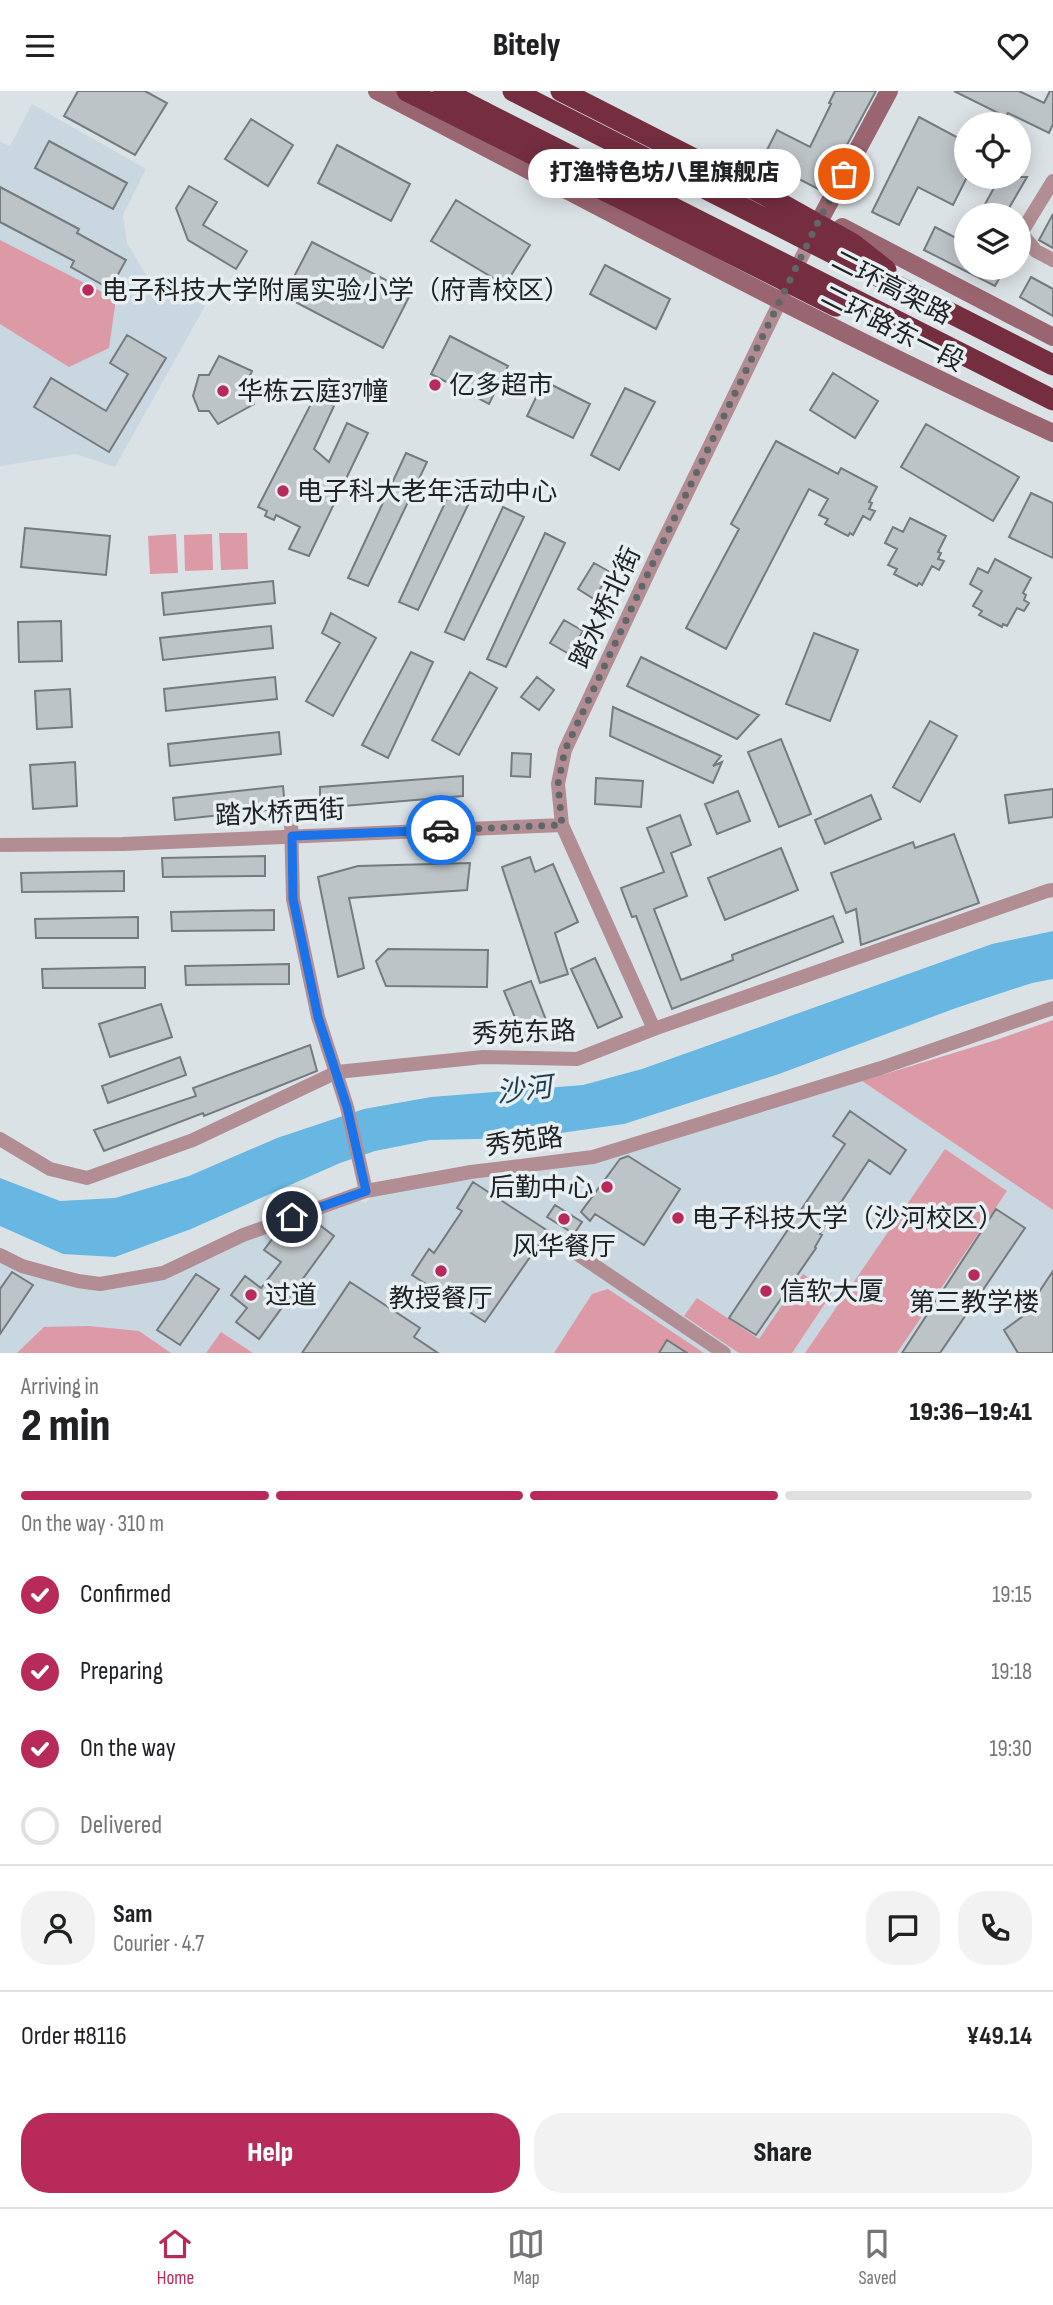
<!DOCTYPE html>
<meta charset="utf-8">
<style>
:root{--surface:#fff;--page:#f2f2f2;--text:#202124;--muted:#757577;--line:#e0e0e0;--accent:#b82a5a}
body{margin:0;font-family:"Sofia Sans Condensed","Noto Sans SC",sans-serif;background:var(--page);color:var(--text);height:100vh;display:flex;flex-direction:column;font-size:26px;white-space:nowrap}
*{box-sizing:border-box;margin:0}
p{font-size:23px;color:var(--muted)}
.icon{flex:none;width:38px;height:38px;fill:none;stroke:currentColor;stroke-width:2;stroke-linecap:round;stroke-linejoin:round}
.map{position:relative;height:1262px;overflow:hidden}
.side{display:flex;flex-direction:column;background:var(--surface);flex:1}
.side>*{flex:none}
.tools{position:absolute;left:954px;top:21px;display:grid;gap:14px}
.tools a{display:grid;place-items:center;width:77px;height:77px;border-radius:50%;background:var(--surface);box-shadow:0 4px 18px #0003;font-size:35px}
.pin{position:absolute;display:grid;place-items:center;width:60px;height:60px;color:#fff;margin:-30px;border:4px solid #fff;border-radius:50%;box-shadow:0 2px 7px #0007}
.courier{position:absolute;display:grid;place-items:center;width:70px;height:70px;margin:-35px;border:5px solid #1a73e8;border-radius:50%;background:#fff;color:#222;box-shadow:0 2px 9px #0007}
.bubble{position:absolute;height:49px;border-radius:24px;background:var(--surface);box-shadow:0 4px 18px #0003;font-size:23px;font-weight:800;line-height:49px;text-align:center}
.head em{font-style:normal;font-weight:800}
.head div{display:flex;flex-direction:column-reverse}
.head{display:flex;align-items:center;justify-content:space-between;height:119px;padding:0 21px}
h1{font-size:46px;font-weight:800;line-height:52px}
.bar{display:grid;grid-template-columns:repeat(4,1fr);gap:10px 7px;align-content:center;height:84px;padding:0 21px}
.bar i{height:9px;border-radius:5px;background:var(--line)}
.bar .active{background:var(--accent)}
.bar p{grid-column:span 4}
.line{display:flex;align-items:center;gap:18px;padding:0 21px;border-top:2px solid var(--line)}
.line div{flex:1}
.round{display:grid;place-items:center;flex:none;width:74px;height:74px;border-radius:28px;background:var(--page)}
ol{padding:0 21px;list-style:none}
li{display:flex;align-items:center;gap:21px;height:77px}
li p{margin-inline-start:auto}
li .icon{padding:7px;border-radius:50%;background:var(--accent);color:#fff;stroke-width:4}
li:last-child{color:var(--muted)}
li i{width:38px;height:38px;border:4px solid var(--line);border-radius:50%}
.cta{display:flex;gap:14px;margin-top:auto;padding:14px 21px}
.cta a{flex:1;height:80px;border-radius:28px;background:var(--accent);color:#fff;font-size:28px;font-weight:800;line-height:80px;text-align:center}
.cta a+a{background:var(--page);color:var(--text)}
header{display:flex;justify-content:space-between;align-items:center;height:91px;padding:0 21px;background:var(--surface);font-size:32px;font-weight:800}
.menu{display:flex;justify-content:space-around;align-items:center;height:98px;border-top:2px solid var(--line);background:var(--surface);font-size:19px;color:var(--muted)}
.menu a{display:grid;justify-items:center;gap:4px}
.menu .active{color:var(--accent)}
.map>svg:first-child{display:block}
.built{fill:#c9d7e0}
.green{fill:#dc9aa7}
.water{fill:#67b7e2}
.building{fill:#bdc4c8;stroke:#747a7e;stroke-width:2}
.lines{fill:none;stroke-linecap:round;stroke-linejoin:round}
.street{stroke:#b28e94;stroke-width:14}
.secondary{stroke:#996570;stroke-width:18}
.highway{stroke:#742e40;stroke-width:21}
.highway-bridge{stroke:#742e40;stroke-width:21}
.done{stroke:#616668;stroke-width:7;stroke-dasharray:0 12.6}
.route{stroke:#1a73e8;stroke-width:9}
.poi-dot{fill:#b82a5a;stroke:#e8eff3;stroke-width:2.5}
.labels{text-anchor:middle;stroke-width:7;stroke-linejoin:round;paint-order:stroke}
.street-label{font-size:26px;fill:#202324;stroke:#e8eff3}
.poi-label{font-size:26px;fill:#202324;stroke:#e8eff3;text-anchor:start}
.water-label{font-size:28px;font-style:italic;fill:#1b3e51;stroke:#e8eff3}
</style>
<header><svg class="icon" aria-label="menu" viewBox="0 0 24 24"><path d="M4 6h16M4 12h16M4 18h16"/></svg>Bitely<svg class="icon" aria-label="heart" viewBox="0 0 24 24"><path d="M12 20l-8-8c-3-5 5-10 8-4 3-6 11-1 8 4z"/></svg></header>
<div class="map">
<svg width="1053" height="1262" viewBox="0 0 1053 1262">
<rect width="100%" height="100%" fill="#dbe2e6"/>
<path class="built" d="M32,13L146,78L123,124L127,152L146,184L205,215L115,376L76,363L0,375V51L10,55Z
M862,990L1053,1119V1262H0V1171L111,1198L357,1108L365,1112L376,1102L596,1071Z"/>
<path class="green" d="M0,149L116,208L109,257L69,276L0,233Z
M219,442H247L248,478L221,479Z
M176,443L178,482L150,483L148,445Z
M212,443L213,479L185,480L184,444Z
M1053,929V1119L862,990L996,949Z
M945,1058L1007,1100L897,1262H805Z
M803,1183L832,1202L792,1262H739L684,1225L697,1207L759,1248Z
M608,1198L704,1262H554L592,1203Z
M89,1235L139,1240L171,1262H17L44,1236Z
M221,1241L253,1262H206Z"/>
<path class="water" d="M1053,840V888L1032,892L956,917L779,983L624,1033L525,1047L430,1049L375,1060L340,1072L191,1138L115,1166L63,1163L0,1135V1087L60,1110L115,1107L189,1085L277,1047L364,1018L431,1006L583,994L642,978L992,853Z"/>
<path class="building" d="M78,0H145L167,12L135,64L64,25Z
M835,0H876L822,100L762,69L777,39L810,56L831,13L829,12Z
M954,0H1019L1044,12L1050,0H1053V33L1049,42L1008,22L1006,26Z
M919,26L966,51V88L953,114L918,96L899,134L872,121Z
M251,28L293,54L268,95L225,68Z
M49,50L127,92L113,118L35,77Z
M337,54L410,93L391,130L318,92Z
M1000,86H1027L1005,124H979Z
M189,95L217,111L203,134L247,160L236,178L188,149L176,117Z
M0,96L79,138L77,142L126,169L110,198L71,176L74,170L0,131Z
M456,109L530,154L505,194L431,150Z
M1053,123V157L1039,149Z
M935,136L966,152V177H1005L995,195L924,159Z
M312,151L411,202L383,257L284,205Z
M605,174L670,208L656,238L590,203Z
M1031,186L1053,198V225L1020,206Z
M127,244L166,267L109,361L34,316L51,287L106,320L128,283L110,272Z
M450,245L508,275L489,313L431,283Z
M219,265L252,280L248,289L254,313L218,333L209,320H199L193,305L199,284H209Z
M833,282L878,310L855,347L810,319Z
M544,290L590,313L573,347L527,325Z
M625,297L655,311L619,379L591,364Z
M315,305L334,315L314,358L329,371L347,332L368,342L309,465L289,458L300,436L276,424L274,429L265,425L267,420L258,416Z
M926,333L1019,386L993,430L901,376Z
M776,350L838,383L841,377L877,396L869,411L872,412L869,418L875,420L870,429L863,425L853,444L850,442L848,445L825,433L828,428L819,424L828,408L809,398L726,558L686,537L739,438L731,433Z
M406,362L427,371L368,495L348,487Z
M457,386L477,395L418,519L399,511Z
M1031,402L1053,412V467L1009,446Z
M503,416L524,426L464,549L445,541Z
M910,427L946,445L938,461L941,462L938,468L944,470L939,479L932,475L922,494L919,492L917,495L894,483L897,478L888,474L897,458L885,452L893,436L903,441Z
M25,437L110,445L106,484L21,476Z
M545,442L565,452L506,576L487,568Z
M995,468L1031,487L1023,502L1026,504L1024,509L1029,512L1024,520L1017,517L1007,535L1003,533L1002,536L979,524L982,520L973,515L982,500L970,493L978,477L988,482Z
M594,472L610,481L594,508L578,498Z
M273,490L275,512L164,524L162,502Z
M331,522L376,547L333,625L306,610L340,552L322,542Z
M564,529L583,540L569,563L550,552Z
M61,530L62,570L19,571L18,531Z
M271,535L273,557L163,569L160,547Z
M814,542L858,559L830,630L786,613Z
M411,561L433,571L388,667L362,654Z
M641,566L759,624L737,648L627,595Z
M470,581L497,597L459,664L432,649Z
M275,586L277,608L166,620L164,598Z
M537,586L554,599L539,619L521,606Z
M70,598L72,636L37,638L35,600Z
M613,616L721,665L713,675L722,671L713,692L610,645Z
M930,630L957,645L920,711L893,696Z
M279,641L281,663L170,675L168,653Z
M781,648L811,723L779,736L748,661Z
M512,662L531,663L530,686L511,685Z
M75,671L77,715L33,718L30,674Z
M463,685V705L320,717V696Z
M596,687L643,690L641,716L595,713Z
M283,695L285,717L175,729L173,707Z
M1053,698V726L1009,732L1005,704Z
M738,700L750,730L717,743L705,713Z
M871,704L881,728L825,753L815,729Z
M680,724L691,754L671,762L687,805L654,818L681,889L733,869L732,864L833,825L843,851L672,918L636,825L632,826L621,797L664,781L647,737Z
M954,743L979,812L861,854L856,818L846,822L831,782L913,751L915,757Z
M781,757L798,799L725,829L708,787Z
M265,765V785L163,786L162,767Z
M530,766L535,781L553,773L578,831L555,842L568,883L540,892L502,776Z
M470,772L467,799L349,807L364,877L338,886L318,786L358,775Z
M124,780V800L22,801L21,782Z
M274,819V839L172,840L171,821Z
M138,826V847H36L35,828Z
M388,858L488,859L487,896L386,895L376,870Z
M595,867L622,926L598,937L571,878Z
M289,873V893L186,894L185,875Z
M145,876V897H43L42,878Z
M531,890L546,929L569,927L574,943L523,946L504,900Z
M161,913L172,946L110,966L99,933Z
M310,954L317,980L204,1025L203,1022L104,1060L94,1039L196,1005L193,997Z
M180,966L186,984L108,1012L102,995Z
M850,1020L906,1059L890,1083L869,1069L820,1143L822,1144L815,1156L816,1157L756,1244L729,1227L845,1053L833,1045Z
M628,1065L680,1098L644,1154L595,1123L590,1130L581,1121L620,1068Z
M473,1091L548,1140L485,1231L412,1184L429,1158L434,1162L462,1120L457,1117Z
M555,1114L582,1131L574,1143L547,1126Z
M996,1118L1025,1137L940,1262H902Z
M313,1129L334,1145L259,1248L236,1231L247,1217L231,1204L245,1185L261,1197L281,1171L264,1159L276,1143L281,1141L296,1151Z
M1053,1180V1262H1018L1004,1239L1023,1225Z
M12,1181L33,1194L0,1243V1198Z
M196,1183L219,1198L180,1254L157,1239Z
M350,1191L420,1237L414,1246L438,1262H302Z
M667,1249L687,1262H659Z"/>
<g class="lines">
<path class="street" d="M1053,90L1021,142L1036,160L1053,169
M291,728L293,808L318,926L347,1016L366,1100
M0,754L123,753L562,734
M654,938L562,734L558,693L565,659L659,459L812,145
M0,1048L50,1078L87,1087L193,1049L337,981L483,966L577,968L654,938L1047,800L1053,799
M576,1162L724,1262
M0,1164L22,1175L51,1183L78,1190L100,1193L163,1182L243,1144L366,1100L471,1081L593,1066L881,977L1053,917"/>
<path class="secondary" d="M377,0C601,116 823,237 1053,342
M822,125L889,0
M842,136L1053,246"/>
<path class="highway" d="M407,0L606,100
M443,0L484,21"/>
<path class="highway-bridge" d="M513,0L1053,274
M561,0L767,105L853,153L886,179
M484,21L1053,309
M606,100L836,215"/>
</g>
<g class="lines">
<path class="done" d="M441,739L562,734L558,693L565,659L659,459L821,125L844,83"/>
<path class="route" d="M292,1126L366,1100L347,1016L318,926L293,808L292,745L441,739"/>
</g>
<g class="poi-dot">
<circle cx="88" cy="199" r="7"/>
<circle cx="435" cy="294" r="7"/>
<circle cx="223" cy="300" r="7"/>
<circle cx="283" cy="400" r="7"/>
<circle cx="607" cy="1096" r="7"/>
<circle cx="678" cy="1127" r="7"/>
<circle cx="564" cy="1128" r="7"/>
<circle cx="441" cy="1180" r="7"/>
<circle cx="974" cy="1184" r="7"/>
<circle cx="766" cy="1200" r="7"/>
<circle cx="251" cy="1204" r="7"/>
</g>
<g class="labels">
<g class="street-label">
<text transform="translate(892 196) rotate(27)" y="9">二环高架路</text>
<text transform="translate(893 237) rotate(27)" y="9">二环路东一段</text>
<text transform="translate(605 516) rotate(-65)" y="9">踏水桥北街</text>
<text transform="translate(280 721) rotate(-3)" y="9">踏水桥西街</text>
<text transform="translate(524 941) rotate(-2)" y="9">秀苑东路</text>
<text transform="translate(524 1050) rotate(-7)" y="9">秀苑路</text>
</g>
<g class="poi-label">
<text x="102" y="208">电子科技大学附属实验小学（府青校区）</text>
<text x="449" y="303">亿多超市</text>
<text x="237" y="309">华栋云庭37幢</text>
<text x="297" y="409">电子科大老年活动中心</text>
<text x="593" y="1105" text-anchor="end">后勤中心</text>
<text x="692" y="1136">电子科技大学（沙河校区）</text>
<text x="564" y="1164" text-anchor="middle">风华餐厅</text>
<text x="780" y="1209">信软大厦</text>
<text x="265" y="1213">过道</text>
<text x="441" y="1216" text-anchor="middle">教授餐厅</text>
<text x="974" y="1220" text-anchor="middle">第三教学楼</text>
</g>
<g class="water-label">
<text transform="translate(524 998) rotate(-7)" y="10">沙河</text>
</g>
</g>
</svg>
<div class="tools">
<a><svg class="icon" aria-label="locate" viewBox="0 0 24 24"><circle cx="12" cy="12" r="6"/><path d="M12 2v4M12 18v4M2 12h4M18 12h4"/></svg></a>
<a><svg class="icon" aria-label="layers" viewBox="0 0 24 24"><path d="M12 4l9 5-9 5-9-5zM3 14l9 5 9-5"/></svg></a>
</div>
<div class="pin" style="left:844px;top:83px;background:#ea580c"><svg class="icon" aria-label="bag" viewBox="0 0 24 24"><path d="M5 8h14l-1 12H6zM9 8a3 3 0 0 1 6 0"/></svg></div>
<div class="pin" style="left:292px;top:1126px;background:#1f2937"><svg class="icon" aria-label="home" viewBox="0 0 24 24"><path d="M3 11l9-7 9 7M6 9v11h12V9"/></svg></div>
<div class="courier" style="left:441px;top:739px"><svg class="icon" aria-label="car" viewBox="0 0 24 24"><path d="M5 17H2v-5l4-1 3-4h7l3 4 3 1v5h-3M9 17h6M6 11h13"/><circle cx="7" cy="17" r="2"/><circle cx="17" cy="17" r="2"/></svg></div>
<div class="bubble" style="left:528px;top:58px;width:273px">打渔特色坊八里旗舰店</div>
</div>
<section class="side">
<div class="head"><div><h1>2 min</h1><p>Arriving in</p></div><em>19:36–19:41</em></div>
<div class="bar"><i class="active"></i><i class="active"></i><i class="active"></i><i></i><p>On the way · 310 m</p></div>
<ol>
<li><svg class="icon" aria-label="check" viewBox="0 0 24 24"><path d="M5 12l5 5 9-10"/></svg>Confirmed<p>19:15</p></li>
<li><svg class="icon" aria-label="check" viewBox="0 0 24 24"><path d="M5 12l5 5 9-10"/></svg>Preparing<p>19:18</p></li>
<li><svg class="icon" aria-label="check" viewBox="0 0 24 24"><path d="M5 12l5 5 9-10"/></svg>On the way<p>19:30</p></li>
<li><i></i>Delivered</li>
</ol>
<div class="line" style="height:126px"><a class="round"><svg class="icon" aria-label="person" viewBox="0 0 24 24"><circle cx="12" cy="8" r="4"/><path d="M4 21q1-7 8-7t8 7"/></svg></a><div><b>Sam</b><p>Courier · 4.7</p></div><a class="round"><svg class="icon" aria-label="chat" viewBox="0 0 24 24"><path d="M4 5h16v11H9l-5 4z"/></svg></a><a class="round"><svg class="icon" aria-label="phone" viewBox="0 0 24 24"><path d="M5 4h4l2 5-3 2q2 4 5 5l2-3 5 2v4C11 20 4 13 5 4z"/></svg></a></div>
<div class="line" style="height:91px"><div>Order #8116</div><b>¥49.14</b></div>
<div class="cta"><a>Help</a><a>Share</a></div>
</section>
<nav class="menu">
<a class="active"><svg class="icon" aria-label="home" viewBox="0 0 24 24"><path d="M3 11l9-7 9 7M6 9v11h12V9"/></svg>Home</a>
<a><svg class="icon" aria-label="map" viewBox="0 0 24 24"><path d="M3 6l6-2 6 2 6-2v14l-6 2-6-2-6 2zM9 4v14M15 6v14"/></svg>Map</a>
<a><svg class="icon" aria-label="saved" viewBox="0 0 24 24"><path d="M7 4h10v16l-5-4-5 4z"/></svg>Saved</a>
</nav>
